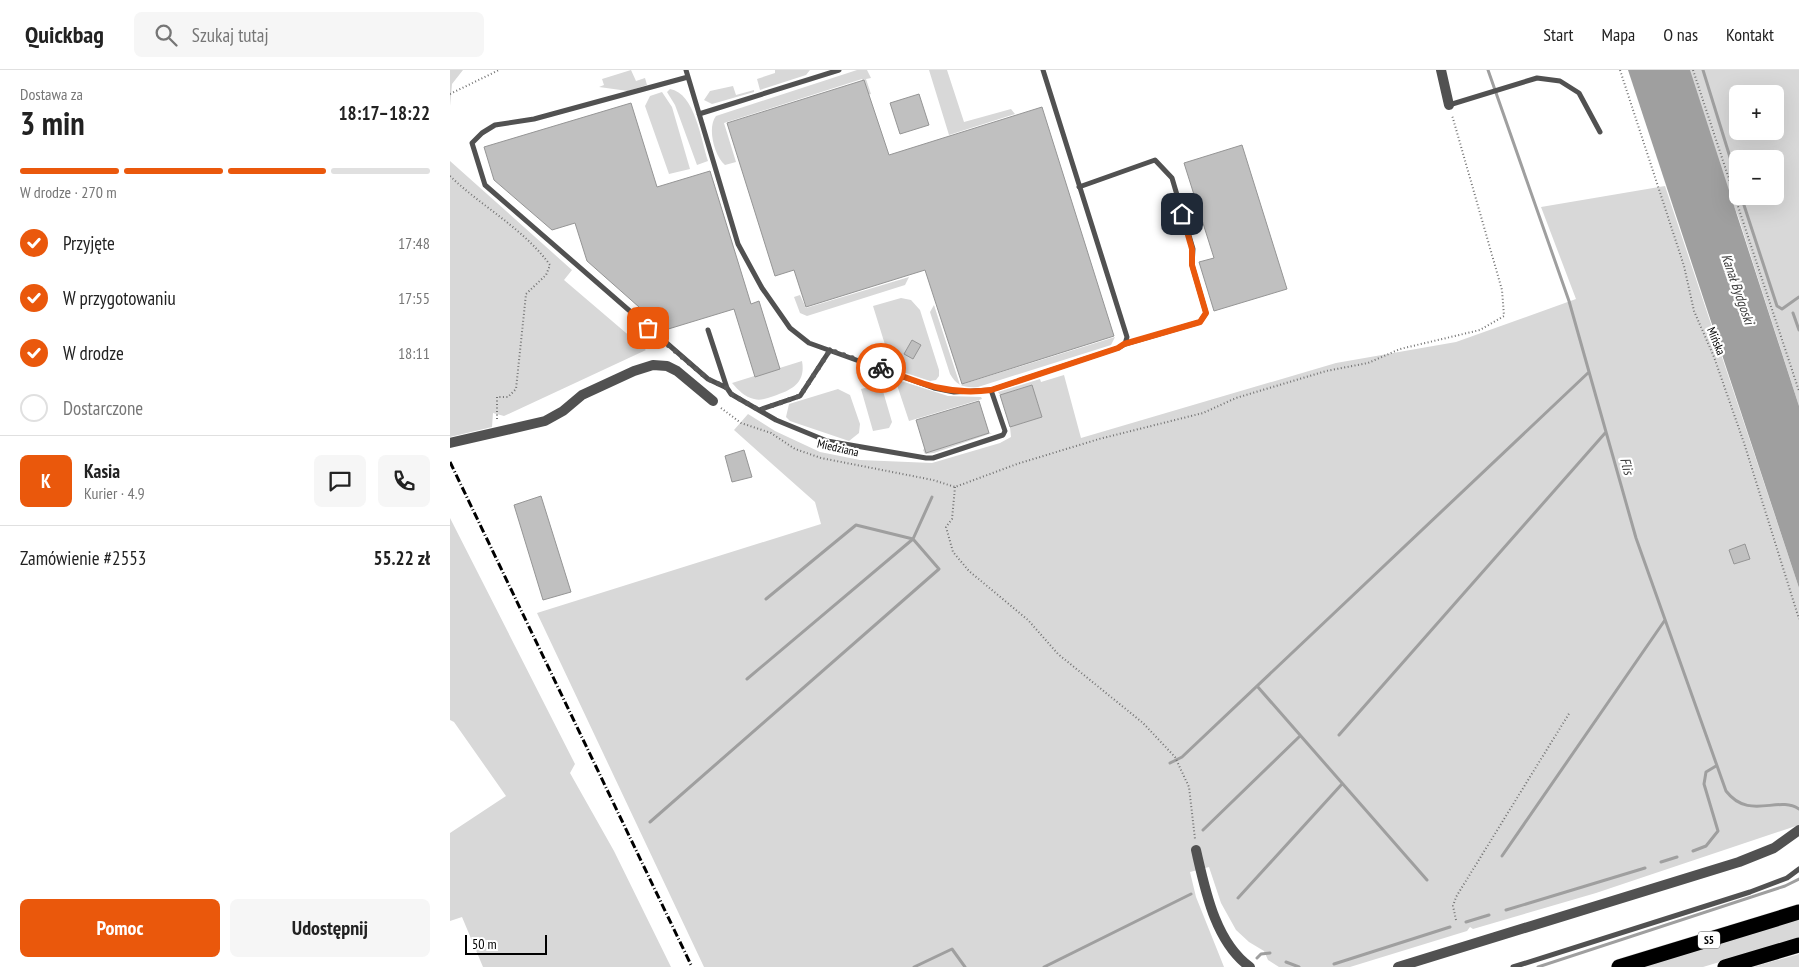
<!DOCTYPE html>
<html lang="pl">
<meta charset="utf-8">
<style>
:root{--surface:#fff;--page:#f6f6f6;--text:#222;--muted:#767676;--line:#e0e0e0;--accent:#ea580c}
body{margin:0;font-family:"PT Sans Narrow",sans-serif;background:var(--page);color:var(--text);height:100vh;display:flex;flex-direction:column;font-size:19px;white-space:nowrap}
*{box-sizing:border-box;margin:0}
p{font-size:16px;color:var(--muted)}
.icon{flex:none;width:28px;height:28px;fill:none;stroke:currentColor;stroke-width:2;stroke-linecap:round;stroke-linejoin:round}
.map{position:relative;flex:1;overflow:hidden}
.details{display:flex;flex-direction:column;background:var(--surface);width:450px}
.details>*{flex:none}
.tools{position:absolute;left:1279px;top:15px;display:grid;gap:10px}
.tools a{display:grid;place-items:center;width:55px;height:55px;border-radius:8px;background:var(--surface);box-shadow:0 5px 20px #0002;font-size:25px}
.scale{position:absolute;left:15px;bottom:12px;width:82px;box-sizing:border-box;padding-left:5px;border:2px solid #000;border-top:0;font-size:14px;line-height:18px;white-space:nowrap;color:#000;-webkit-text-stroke:4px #fff;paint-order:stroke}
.pin{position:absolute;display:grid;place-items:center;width:42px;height:42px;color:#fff;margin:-21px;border-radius:10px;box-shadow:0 2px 8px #0006}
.courier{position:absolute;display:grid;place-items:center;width:50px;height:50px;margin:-25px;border:4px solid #ea580c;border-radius:50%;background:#fff;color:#222;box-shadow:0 1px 6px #0007}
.headline em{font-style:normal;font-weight:800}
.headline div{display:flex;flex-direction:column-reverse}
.headline{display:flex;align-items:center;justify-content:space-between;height:85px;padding:0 20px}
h1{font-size:32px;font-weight:800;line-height:38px}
.bar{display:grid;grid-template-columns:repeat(4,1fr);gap:8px 5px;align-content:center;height:60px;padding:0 20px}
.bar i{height:6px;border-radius:4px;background:var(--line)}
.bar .active{background:var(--accent)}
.bar p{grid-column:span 4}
.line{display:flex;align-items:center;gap:12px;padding:0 20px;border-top:1px solid var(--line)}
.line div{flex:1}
.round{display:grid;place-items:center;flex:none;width:52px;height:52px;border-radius:8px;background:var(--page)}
ol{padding:0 20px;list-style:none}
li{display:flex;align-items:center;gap:15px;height:55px}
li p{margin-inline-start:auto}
li .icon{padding:5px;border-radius:50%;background:var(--accent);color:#fff;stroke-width:4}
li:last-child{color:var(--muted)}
li i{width:28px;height:28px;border:2px solid var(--line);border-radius:50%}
.button{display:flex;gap:10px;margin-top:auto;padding:10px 20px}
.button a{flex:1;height:58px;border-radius:8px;background:var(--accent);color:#fff;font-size:20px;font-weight:800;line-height:58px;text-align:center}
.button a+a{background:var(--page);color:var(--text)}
header{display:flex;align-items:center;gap:30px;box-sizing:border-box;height:70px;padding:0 25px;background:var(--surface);border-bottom:1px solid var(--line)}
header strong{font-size:24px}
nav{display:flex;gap:28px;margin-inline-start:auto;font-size:18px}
.search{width:350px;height:45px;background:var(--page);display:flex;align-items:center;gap:12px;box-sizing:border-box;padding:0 18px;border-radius:8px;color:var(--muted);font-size:19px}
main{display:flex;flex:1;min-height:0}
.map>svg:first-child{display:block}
.green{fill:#d8d8d8;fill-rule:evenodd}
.water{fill:#9f9f9f}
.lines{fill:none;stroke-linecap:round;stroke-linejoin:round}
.stream{stroke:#9f9f9f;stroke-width:3}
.building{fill:#c0c0c0;stroke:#959595}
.highway-casing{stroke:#dbdbdb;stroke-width:16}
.path{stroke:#737373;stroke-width:2;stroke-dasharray:1 2.5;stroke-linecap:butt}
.lane{stroke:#515151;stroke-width:5}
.street{stroke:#515151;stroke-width:10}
.highway{stroke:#000;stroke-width:15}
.rail{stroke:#000;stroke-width:3;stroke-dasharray:8 2.5 1 2.5;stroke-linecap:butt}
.done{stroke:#595959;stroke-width:5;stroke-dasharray:0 9}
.route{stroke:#ea580c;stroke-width:6}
.labels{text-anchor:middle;stroke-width:4.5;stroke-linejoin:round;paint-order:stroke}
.shield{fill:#fff;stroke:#4c4c4c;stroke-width:1}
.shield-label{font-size:11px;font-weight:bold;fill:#000}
.street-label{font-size:12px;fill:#000;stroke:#fff}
.water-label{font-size:14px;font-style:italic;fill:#404040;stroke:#fff}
</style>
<header>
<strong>Quickbag</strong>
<div class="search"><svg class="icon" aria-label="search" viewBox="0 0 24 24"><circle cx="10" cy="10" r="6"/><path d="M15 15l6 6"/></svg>Szukaj tutaj</div>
<nav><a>Start</a><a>Mapa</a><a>O nas</a><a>Kontakt</a></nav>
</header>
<main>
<section class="details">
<div class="headline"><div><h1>3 min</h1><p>Dostawa za</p></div><em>18:17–18:22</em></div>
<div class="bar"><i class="active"></i><i class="active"></i><i class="active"></i><i></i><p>W drodze · 270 m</p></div>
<ol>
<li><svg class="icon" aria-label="check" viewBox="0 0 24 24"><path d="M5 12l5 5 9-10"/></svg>Przyjęte<p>17:48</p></li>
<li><svg class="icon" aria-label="check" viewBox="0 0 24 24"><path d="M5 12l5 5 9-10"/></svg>W przygotowaniu<p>17:55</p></li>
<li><svg class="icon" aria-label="check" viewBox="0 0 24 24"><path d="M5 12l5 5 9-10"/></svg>W drodze<p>18:11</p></li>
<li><i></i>Dostarczone</li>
</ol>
<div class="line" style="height:90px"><b class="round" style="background:var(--accent);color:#fff">K</b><div><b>Kasia</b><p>Kurier · 4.9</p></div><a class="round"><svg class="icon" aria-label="chat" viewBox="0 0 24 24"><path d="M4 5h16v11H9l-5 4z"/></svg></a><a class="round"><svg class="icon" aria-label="phone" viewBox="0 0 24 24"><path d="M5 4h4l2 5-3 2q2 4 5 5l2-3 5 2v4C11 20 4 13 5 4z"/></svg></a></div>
<div class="line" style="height:65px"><div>Zamówienie #2553</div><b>55.22 zł</b></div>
<div class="button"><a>Pomoc</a><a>Udostępnij</a></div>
</section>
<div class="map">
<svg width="1349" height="897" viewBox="0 0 1349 897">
<rect width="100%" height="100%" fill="#fff"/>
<path class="green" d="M0,0H13L2,14L0,36Z
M181,0L186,11L195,8L197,15L178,21L149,17L154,15L152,9Z
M325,0H360L356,5L310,20L307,9L325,3Z
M407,0H417L421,8L416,9L421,24L417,25L412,9L274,53L286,92L275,95C264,86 257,57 266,46Z
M479,0H497L514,52L561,39L565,44L499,65Z
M1229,0H1349V336L1288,146ZM1288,24H1325V61H1288ZM1288,89H1325V126H1288Z
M283,16L286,25L304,20V22L262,34L254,30L260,21Z
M220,19C245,23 251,70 258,91L247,95L225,35L217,22Z
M212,22L222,37L240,99L219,104L195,36L200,26Z
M0,91L122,200L114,210L196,280L54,346L43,343L42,357L0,367Z
M1215,116L1349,518V755L1146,823L1023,859L1020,857L1017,861L900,897H829L818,890L814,881L799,872L786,860L771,833L759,797L740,802L746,827L774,897H254L87,543L371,454L365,432L284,360L298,344L325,361L370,382L410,390L482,393L550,373L561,367L560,357L592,347L582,315L550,325L548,322L590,309L591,312L614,305L631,368L886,293L1006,272L1126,229L1091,137Z
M459,207L455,215L357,246L350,243L344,227L350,225L356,238Z
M451,228L461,230L470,240L489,300V306L486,310L480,311L453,302L441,294L423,236Z
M484,235L510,315L665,267L661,275L528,317C514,318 507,316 500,304L480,242Z
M352,291C356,313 342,320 324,326C317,328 311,331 304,329C295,327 288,320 282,313Z
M430,311L442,352L439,358L423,361L411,319L427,315V312Z
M451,311L498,326L531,327L532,329L459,351L447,315Z
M388,319L400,325L410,354L409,363L399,371L340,351L336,347L339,334Z
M539,363H542L484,383L475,384L473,380L475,378L476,383Z
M0,448L125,694L120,703L164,781L221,897H33L12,847L0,851V763L56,726L4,652L0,650Z
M1349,849V868L1253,897H1190Z
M1349,884V897H1303Z"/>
<path class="water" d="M1178,0H1240L1349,336V518Z"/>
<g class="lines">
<path class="stream" d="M1038,0L1119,231L1186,468L1276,721C1299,751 1328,725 1349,739
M1253,0L1288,113
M1291,126L1327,236L1332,239L1349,227
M1343,243L1349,260
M316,529L406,455L463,469
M297,609L463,469
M807,616L977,810
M889,665L1156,362
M720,693L732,687L1139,302
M200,752L489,499L463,469L482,427
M753,760L850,666
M1243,781L1256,776L1268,761L1254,714L1256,702L1266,696
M1052,786L1215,550
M1211,792L1227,787
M788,828L892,714
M1056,840L1195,798
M1016,852L1039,845
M807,888L811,884L820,883
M836,892L849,897
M884,894L1000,857
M464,897L502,879L515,897
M594,897L741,824
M1088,897L1335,816L1349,809"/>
</g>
<path class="building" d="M414,10L439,85L592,37L664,266L512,314L475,200L356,237L344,200L325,206L277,53Z
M469,24L479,55L450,64L440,33Z
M181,33L207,117L260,101L301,234L309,231L330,299L305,307L284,239L215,260L137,191L125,153L102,160L44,110L34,77Z
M792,75L837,219L764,241L749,192L764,188L734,93Z
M462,270L471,275L463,289L454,284Z
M582,315L592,347L560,357L550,325Z
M529,331L539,363L476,383L466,350Z
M294,380L302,407L282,412L275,386Z
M91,426L121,522L93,530L64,435Z
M1295,474L1300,489L1284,494L1279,480Z"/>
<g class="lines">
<defs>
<path id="highway" d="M1169,897L1349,842
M1275,897L1349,875"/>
</defs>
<use href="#highway" class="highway-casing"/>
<path class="path" d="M1170,0L1234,196L1244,241L1264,287L1294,373L1349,549
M1243,0L1349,321
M0,24L49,0
M0,106C32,137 73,158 100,195L96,205L76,224L66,319L58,327H47V350
M271,338L291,353L321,363L345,379L371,388L483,410L505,417L567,394L649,369L753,343L786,328L876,301L918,293L950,279L1030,260L1054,246L1052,220L1002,45
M505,417L502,449L496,457L503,482L519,501L578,550L608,584L693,653L725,687L739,717L745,769
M1006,850L1003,836L1006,827L1120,642"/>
<path class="lane" d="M236,0L288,174L312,218L340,258L359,273L484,318L504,322L541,320
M238,7L84,49L45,55L32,63L22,73L35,115L258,309L277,318
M999,35L1087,8L1110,11L1129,23L1150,62
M249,44L389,0
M629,117L705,90L722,108L743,179L742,195L756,243L750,252L675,274
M258,260L277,318L281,324L326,350L377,371L476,388H483L553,365L555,361L541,320L668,278L675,274L677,267L593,0
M309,340L350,326L380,280
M1063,897L1300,822L1337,808L1349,799"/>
<path class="street" d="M991,0L999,35
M0,373L95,351L113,341L132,325L184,301L203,295L217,296L227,301L263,331
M746,780C755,819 765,872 800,897
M948,897L1289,792L1324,778L1349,760"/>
<use href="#highway" class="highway"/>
<path class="rail" d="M0,392L242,897"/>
</g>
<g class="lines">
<path class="done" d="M198,258L258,309L277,318L281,324L309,340L350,326L380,280L431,298"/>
<path class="route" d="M431,298C470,313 499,326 541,320L668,278L674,274L750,252L756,243L742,195V179L732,144"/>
</g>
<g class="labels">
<rect class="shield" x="1248" y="861.5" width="22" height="17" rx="4"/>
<g class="shield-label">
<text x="1259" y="874">S5</text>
</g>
<g class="street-label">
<text transform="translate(1266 271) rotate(67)" y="4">Mińska</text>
<text transform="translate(388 378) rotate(13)" y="4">Miedziana</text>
</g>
<g class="water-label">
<text transform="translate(1288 219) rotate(71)" y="5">Kanał Bydgoski</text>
<text transform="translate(1177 396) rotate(74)" y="5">Flis</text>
</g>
</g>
</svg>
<div class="tools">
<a>+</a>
<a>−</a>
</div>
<div class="scale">50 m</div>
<div class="pin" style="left:198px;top:258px;background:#ea580c"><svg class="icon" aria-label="bag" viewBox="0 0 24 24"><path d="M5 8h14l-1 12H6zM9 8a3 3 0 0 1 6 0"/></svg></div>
<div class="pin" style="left:732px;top:144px;background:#1f2937"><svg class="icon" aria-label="home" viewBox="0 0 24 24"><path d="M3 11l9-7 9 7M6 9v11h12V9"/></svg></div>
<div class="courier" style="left:431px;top:298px"><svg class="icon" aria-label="bike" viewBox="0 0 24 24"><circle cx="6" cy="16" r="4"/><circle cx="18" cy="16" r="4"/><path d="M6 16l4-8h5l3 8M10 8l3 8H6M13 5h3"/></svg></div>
</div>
</main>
